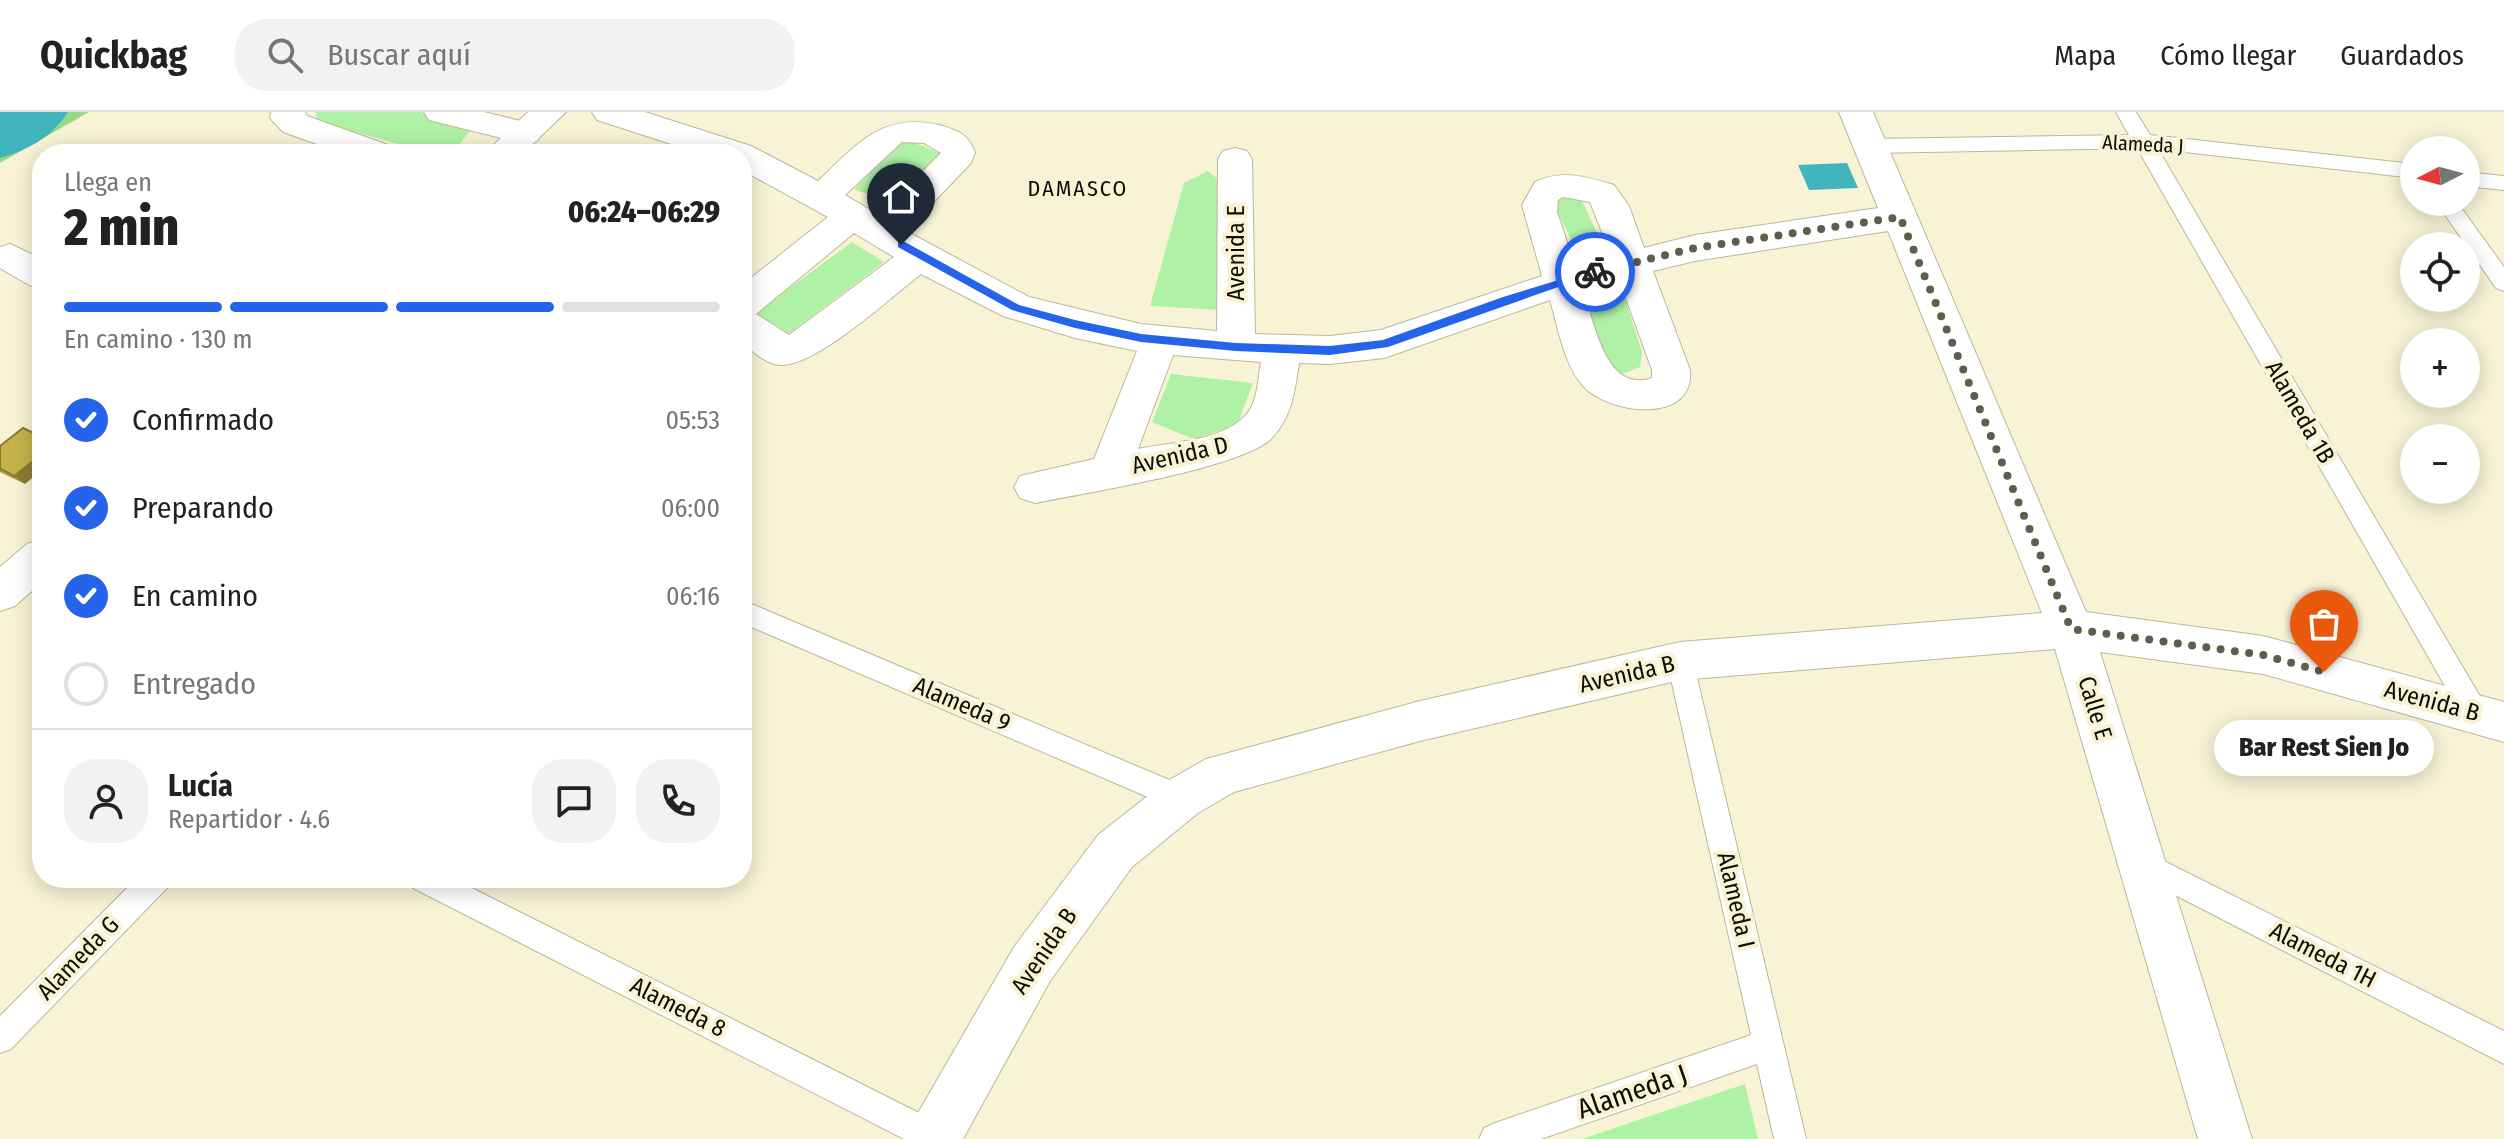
<!DOCTYPE html>
<html lang="es">
<meta charset="utf-8">
<style>
:root{--surface:#fff;--page:#f2f2f2;--text:#222;--muted:#767676;--line:#e0e0e0;--accent:#2563eb}
body{margin:0;font-family:"Fira Sans Condensed",sans-serif;background:var(--page);color:var(--text);height:100vh;display:flex;flex-direction:column;font-size:30px;white-space:nowrap}
*{box-sizing:border-box;margin:0}
p{font-size:26px;color:var(--muted)}
.icon{flex:none;width:44px;height:44px;fill:none;stroke:currentColor;stroke-width:2;stroke-linecap:round;stroke-linejoin:round}
.map{position:relative;flex:1;overflow:hidden}
.drawer{position:absolute;left:32px;top:32px;width:720px;height:744px;display:flex;flex-direction:column;background:var(--surface);border-radius:32px;box-shadow:0 4px 20px #0003}
.drawer>*{flex:none}
.needle{width:52px;rotate:264deg}
.buttons{position:absolute;left:2400px;top:24px;display:grid;gap:16px}
.buttons a{display:grid;place-items:center;width:80px;height:80px;border-radius:50%;background:var(--surface);box-shadow:0 4px 20px #0003;font-size:40px}
.pin{position:absolute;display:grid;place-items:center;width:68px;height:68px;color:#fff;margin:-82px -34px;border-radius:50% 50% 50% 0;rotate:-45deg;box-shadow:0 0 8px #0007}
.pin .icon{rotate:45deg}
.courier{position:absolute;display:grid;place-items:center;width:80px;height:80px;margin:-40px;border:6px solid #2563eb;border-radius:50%;background:#fff;color:#222;box-shadow:0 2px 10px #0007}
.bubble{position:absolute;height:56px;border-radius:28px;background:var(--surface);box-shadow:0 4px 20px #0003;font-size:26px;font-weight:800;line-height:56px;text-align:center}
.head em{font-style:normal;font-weight:800}
.head div{display:flex;flex-direction:column-reverse}
.head{display:flex;align-items:center;justify-content:space-between;height:136px;padding:0 32px}
h1{font-size:52px;font-weight:800;line-height:60px}
.bar{display:grid;grid-template-columns:repeat(4,1fr);gap:12px 8px;align-content:center;height:96px;padding:0 32px}
.bar i{height:10px;border-radius:6px;background:var(--line)}
.bar .current{background:var(--accent)}
.bar p{grid-column:span 4}
.line{display:flex;align-items:center;gap:20px;padding:0 32px;border-top:2px solid var(--line)}
.line div{flex:1}
.round{display:grid;place-items:center;flex:none;width:84px;height:84px;border-radius:32px;background:var(--page)}
ol{padding:0 32px;list-style:none}
li{display:flex;align-items:center;gap:24px;height:88px}
li p{margin-inline-start:auto}
li .icon{padding:8px;border-radius:50%;background:var(--accent);color:#fff;stroke-width:4}
li:last-child{color:var(--muted)}
li i{width:44px;height:44px;border:4px solid var(--line);border-radius:50%}
header{display:flex;align-items:center;gap:48px;box-sizing:border-box;height:112px;padding:0 40px;background:var(--surface);border-bottom:2px solid var(--line)}
header strong{font-size:38px}
nav{display:flex;gap:44px;margin-inline-start:auto;font-size:28px}
.search{width:560px;height:72px;background:var(--page);display:flex;align-items:center;gap:20px;box-sizing:border-box;padding:0 28px;border-radius:32px;color:var(--muted);font-size:30px}
.map>svg:first-child{display:block}
.green{fill:#aff2a6}
.forest{fill:#94d98a}
.water{fill:#41b5be}
.lines{fill:none;stroke-linecap:round;stroke-linejoin:round}
.river{fill:#41b5be;fill-rule:evenodd}
.lane-casing{stroke:#bcb79b;stroke-width:2}
.street-casing{stroke:#bcb79b;stroke-width:2}
.secondary-casing{stroke:#bcb79b;stroke-width:2}
.lane{fill:#fff;fill-rule:evenodd}
.street{fill:#fff;fill-rule:evenodd}
.secondary{fill:#fff;fill-rule:evenodd}
.wall{fill:#a99a3e}
.shaded-wall{fill:#8a7d32}
.building{fill:#c5b348;stroke:#8a7d32;stroke-width:2}
.route{fill:#2563eb}
.done{stroke:#605d4d;stroke-width:8;stroke-dasharray:0 14.4}
.labels{text-anchor:middle;stroke-width:8;stroke-linejoin:round;paint-order:stroke}
.far-street-label{font-size:20px;fill:#0e0c04;stroke:#f8f3d5}
.far-neighbourhood-label{font-size:22px;letter-spacing:2px;fill:#0e0c04;stroke:#f8f3d5}
.street-label{font-size:24px;fill:#0e0c04;stroke:#f8f3d5}
.near-street-label{font-size:28px;fill:#0e0c04;stroke:#f8f3d5}
</style>
<header>
<strong>Quickbag</strong>
<div class="search"><svg class="icon" aria-label="search" viewBox="0 0 24 24"><circle cx="10" cy="10" r="6"/><path d="M15 15l6 6"/></svg>Buscar aquí</div>
<nav><a>Mapa</a><a>Cómo llegar</a><a>Guardados</a></nav>
</header>
<div class="map">
<svg width="2504" height="1027" viewBox="0 0 2504 1027">
<rect width="100%" height="100%" fill="#f8f3d5"/>
<path class="green" d="M315,0H419L473,15L458,34L431,41L318,10Z
M904,27L941,41L891,92L854,77Z
M1208,59L1225,73L1220,198L1150,194L1184,71Z
M1561,85L1582,89L1602,132L1576,137L1553,91Z
M852,130L884,150L787,223L754,202Z
M1625,187L1642,240L1640,255L1622,262C1597,249 1595,215 1589,190Z
M1171,262L1253,271L1237,313L1193,327L1152,310Z
M1745,972L1758,1027H1582Z"/>
<path class="forest" d="M0,0H89L0,51Z"/>
<path class="water" d="M1847,51L1858,76L1809,78L1798,53Z"/>
<g class="lines">
<path class="river" d="M0,0H68C52,25 28,38 0,46Z"/>
<defs>
<path id="lane" d="M2116,0H2136L2150,23L2414,52V66L2158,37L2485,593L2489,601L2485,609L2475,613L2465,609L2137,36L1870,41L1860,34L1870,27L2129,23Z
M2466,60L2504,64V78L2466,74Z
M2436,90H2457L2504,155V179L2496,176Z
M742,488L1191,677L1195,686L1191,695L1181,699L1171,695L742,511Z
M1680,538L1689,541L1693,549L1806,1027H1774L1757,952L1541,1027H1479L1484,1016L1495,1011L1751,923L1667,549L1671,541Z
M2142,738L2504,919V952L2132,761L2128,751L2132,741Z
M137,766H172L167,776L11,937L0,941V904Z
M408,766H452L945,1014L949,1027H904L413,776Z"/>
<path id="street" d="M271,0H305L307,4L391,34L396,42H345L283,20L270,6Z
M424,0H484L537,13L542,21L537,29L525,32L429,8Z
M592,0H645L751,34L818,69C857,33 881,0 939,13C957,18 969,22 975,41L971,51L906,119L1029,185L1141,212L1217,219L1218,47L1223,39L1235,36L1247,39L1252,47L1255,222L1330,224L1381,218L1542,164L1522,93L1535,70C1563,57 1586,65 1614,73L1629,94L1644,136L1695,123L1878,96L1839,0H1873L2086,500L2263,524L2504,590V630L2263,562L2100,540L2252,1027H2198L2055,537L1680,568L1420,629L1234,680L1198,701L1132,755L1050,869L963,1027H906L914,1008L1014,835L1098,723L1164,671L1206,647L1420,589L1680,530L2042,501L1888,119L1695,149L1653,159L1690,258C1695,312 1611,303 1584,275C1564,254 1558,215 1550,188L1384,246L1330,252L1299,251C1295,278 1292,305 1272,326C1243,356 1084,381 1035,391L1020,386L1014,375L1020,364L1094,347L1137,239L1075,226L1003,204L921,162C891,185 816,255 780,253C765,252 753,239 742,231V173L828,105L742,58V42H702L597,8ZM902,30L924,31L941,41L879,103L845,83ZM1563,85L1590,90L1611,143L1575,154L1557,100L1558,88ZM854,121L894,145L789,223L756,202ZM1619,167L1652,258V266C1605,282 1594,209 1583,178ZM1173,243L1261,250C1258,265 1258,286 1249,299C1228,329 1171,330 1138,337Z
M10,132L42,147V177L29,173L0,156V135Z"/>
<path id="secondary" d="M528,0H566L522,42H484Z
M42,427V470L15,494L0,499V455L27,432Z"/>
</defs>
<use href="#lane" class="lane-casing"/>
<use href="#street" class="street-casing"/>
<use href="#secondary" class="secondary-casing"/>
<use href="#lane" class="lane"/>
<use href="#street" class="street"/>
<use href="#secondary" class="secondary"/>
</g>
<path class="wall" d="M0,334L25,372L0,360Z"/>
<path class="shaded-wall" d="M42,342V358L25,372L14,364Z"/>
<path class="building" d="M23,316L42,325V342L14,364L0,356V334Z"/>
<path class="route" d="M898,130H905L1019,193L1075,208L1141,222L1236,231L1330,234L1383,228L1503,185L1595,157L1601,160L1388,235L1330,243L1236,239L1141,230L1075,216L1012,198L898,135Z"/>
<g class="lines">
<path class="done" d="M1595,160L1695,136L1900,105L2071,517L2263,543L2324,560"/>
</g>
<g class="labels">
<g class="far-street-label">
<text transform="translate(2143 32) rotate(3)" y="7">Alameda J</text>
</g>
<g class="far-neighbourhood-label">
<text x="1078" y="84">DAMASCO</text>
</g>
<g class="street-label">
<text transform="translate(1236 141) rotate(-90)" y="8">Avenida E</text>
<text transform="translate(2300 300) rotate(60)" y="8">Alameda 1B</text>
<text transform="translate(1180 343) rotate(-13)" y="8">Avenida D</text>
<text transform="translate(1627 562) rotate(-13)" y="8">Avenida B</text>
<text transform="translate(2432 589) rotate(15)" y="8">Avenida B</text>
<text transform="translate(962 592) rotate(23)" y="8">Alameda 9</text>
<text transform="translate(2095 596) rotate(73)" y="8">Calle E</text>
<text transform="translate(1736 788) rotate(77)" y="8">Alameda I</text>
<text transform="translate(1044 839) rotate(-56)" y="8">Avenida B</text>
<text transform="translate(2323 843) rotate(27)" y="8">Alameda 1H</text>
<text transform="translate(78 846) rotate(-46)" y="8">Alameda G</text>
<text transform="translate(678 895) rotate(27)" y="8">Alameda 8</text>
</g>
<g class="near-street-label">
<text transform="translate(1632 979) rotate(-19)" y="10">Alameda J</text>
</g>
</g>
</svg>
<div class="buttons">
<a><svg class="needle" viewBox="-14 -14 28 28"><path d="M0-13l5 13h-10z" fill="#e53935"/><path d="M0 13l5-13h-10z" fill="#767676"/></svg></a>
<a><svg class="icon" aria-label="locate" viewBox="0 0 24 24"><circle cx="12" cy="12" r="6"/><path d="M12 2v4M12 18v4M2 12h4M18 12h4"/></svg></a>
<a>+</a>
<a>−</a>
</div>
<div class="pin" style="left:2324px;top:560px;background:#ea580c"><svg class="icon" aria-label="bag" viewBox="0 0 24 24"><path d="M5 8h14l-1 12H6zM9 8a3 3 0 0 1 6 0"/></svg></div>
<div class="pin" style="left:901px;top:133px;background:#1f2937"><svg class="icon" aria-label="home" viewBox="0 0 24 24"><path d="M3 11l9-7 9 7M6 9v11h12V9"/></svg></div>
<div class="courier" style="left:1595px;top:160px"><svg class="icon" aria-label="bike" viewBox="0 0 24 24"><circle cx="6" cy="16" r="4"/><circle cx="18" cy="16" r="4"/><path d="M6 16l4-8h5l3 8M10 8l3 8H6M13 5h3"/></svg></div>
<div class="bubble" style="left:2214px;top:608px;width:220px">Bar Rest Sien Jo</div>
<section class="drawer">
<div class="head"><div><h1>2 min</h1><p>Llega en</p></div><em>06:24–06:29</em></div>
<div class="bar"><i class="current"></i><i class="current"></i><i class="current"></i><i></i><p>En camino · 130 m</p></div>
<ol>
<li><svg class="icon" aria-label="check" viewBox="0 0 24 24"><path d="M5 12l5 5 9-10"/></svg>Confirmado<p>05:53</p></li>
<li><svg class="icon" aria-label="check" viewBox="0 0 24 24"><path d="M5 12l5 5 9-10"/></svg>Preparando<p>06:00</p></li>
<li><svg class="icon" aria-label="check" viewBox="0 0 24 24"><path d="M5 12l5 5 9-10"/></svg>En camino<p>06:16</p></li>
<li><i></i>Entregado</li>
</ol>
<div class="line" style="height:144px"><a class="round"><svg class="icon" aria-label="person" viewBox="0 0 24 24"><circle cx="12" cy="8" r="4"/><path d="M4 21q1-7 8-7t8 7"/></svg></a><div><b>Lucía</b><p>Repartidor · 4.6</p></div><a class="round"><svg class="icon" aria-label="chat" viewBox="0 0 24 24"><path d="M4 5h16v11H9l-5 4z"/></svg></a><a class="round"><svg class="icon" aria-label="phone" viewBox="0 0 24 24"><path d="M5 4h4l2 5-3 2q2 4 5 5l2-3 5 2v4C11 20 4 13 5 4z"/></svg></a></div>
</section>
</div>
